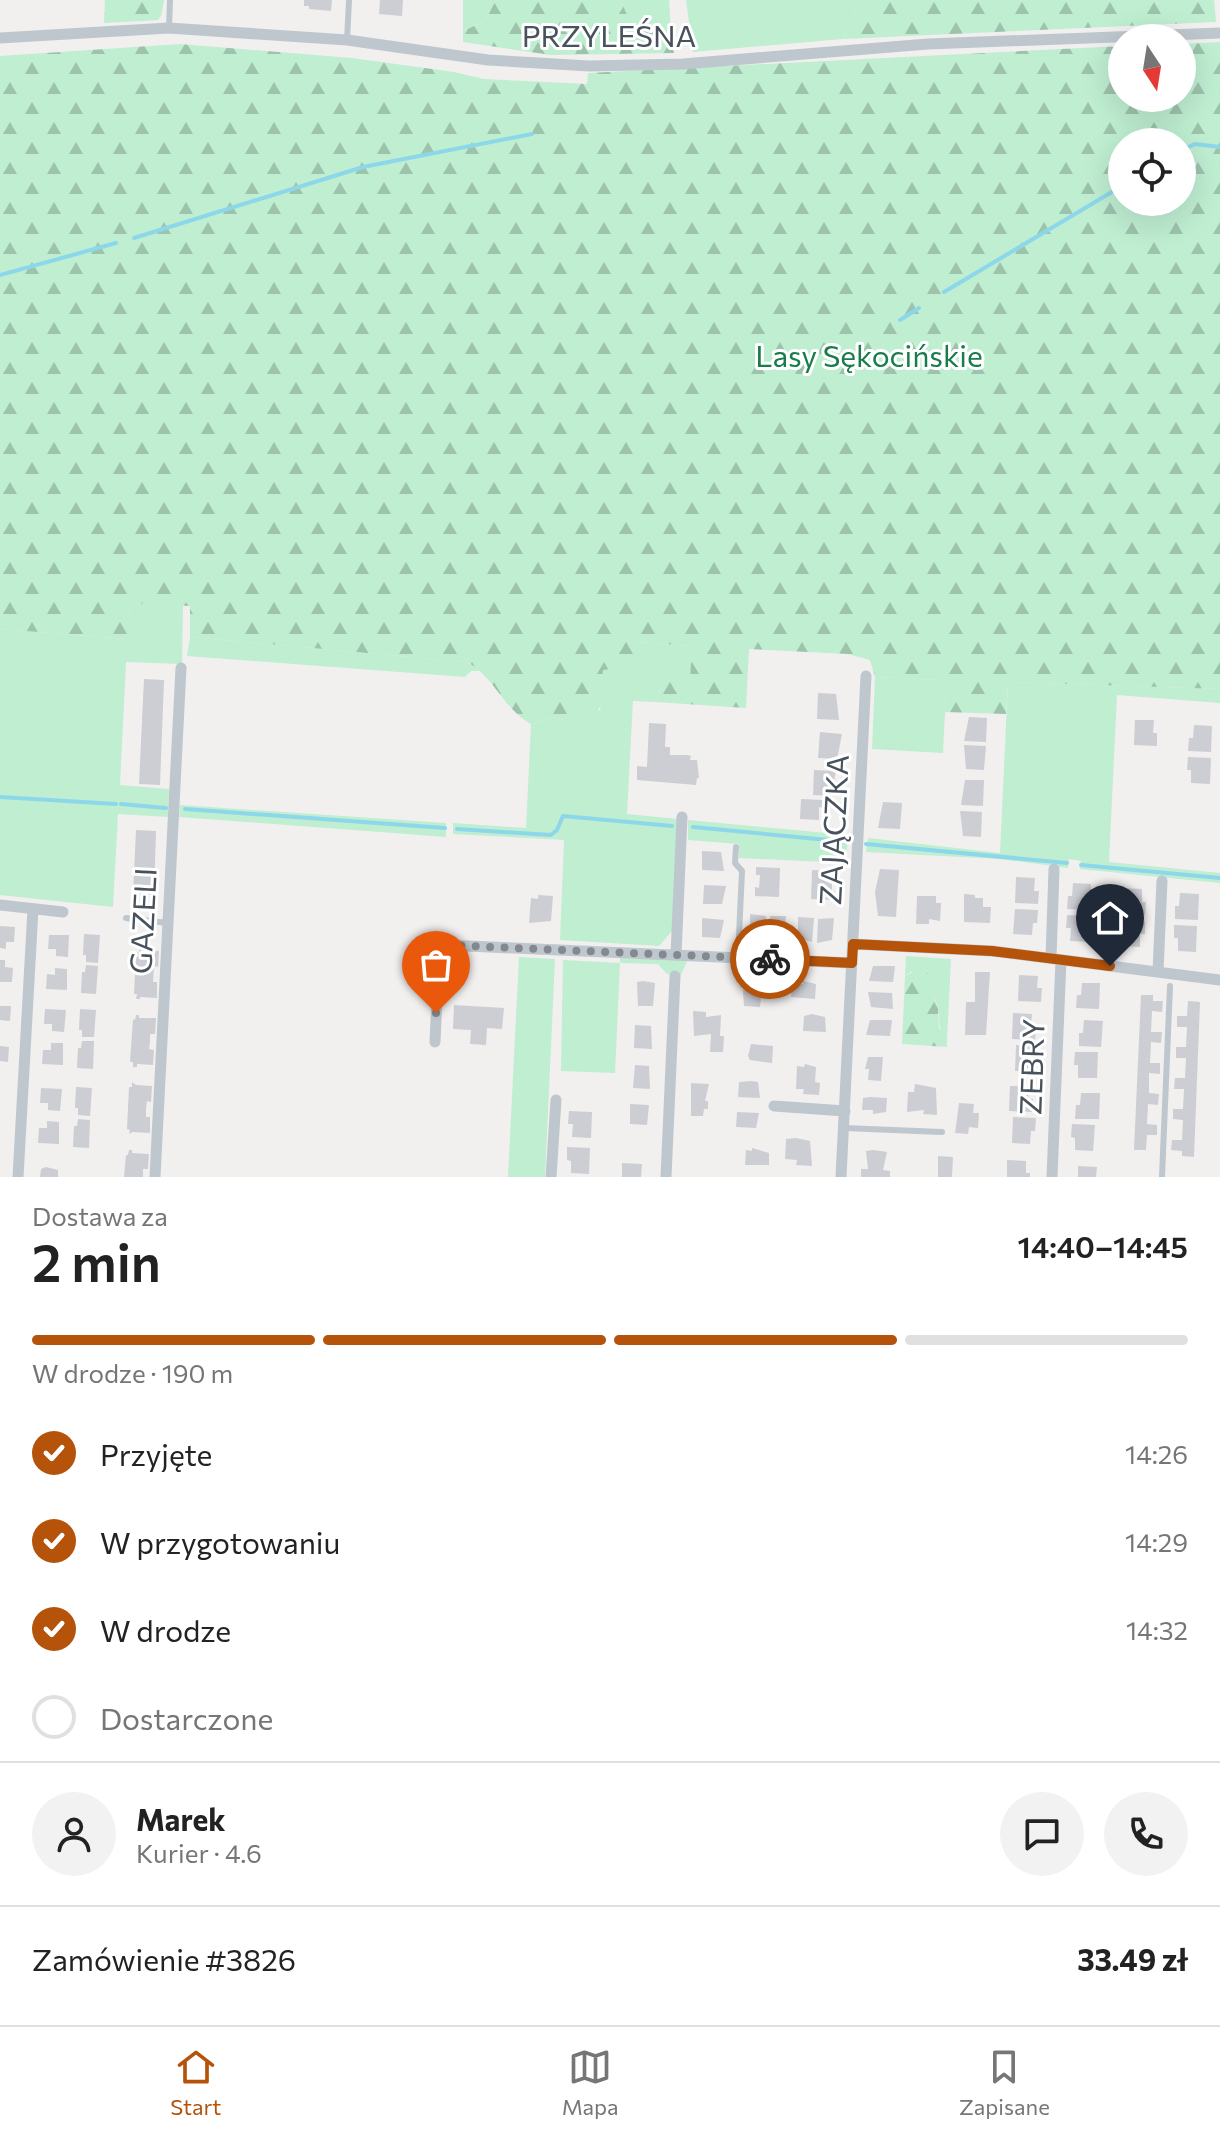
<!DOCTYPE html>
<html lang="pl">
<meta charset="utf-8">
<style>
:root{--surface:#fff;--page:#f2f2f2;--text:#222;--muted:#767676;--line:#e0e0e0;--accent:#b45309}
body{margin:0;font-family:Commissioner,sans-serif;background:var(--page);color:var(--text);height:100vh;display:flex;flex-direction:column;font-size:30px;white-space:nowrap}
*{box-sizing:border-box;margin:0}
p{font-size:26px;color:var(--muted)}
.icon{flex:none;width:44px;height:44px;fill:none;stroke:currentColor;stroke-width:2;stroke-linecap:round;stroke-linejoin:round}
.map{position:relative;height:1177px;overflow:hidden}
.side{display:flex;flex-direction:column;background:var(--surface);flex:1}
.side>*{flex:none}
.needle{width:52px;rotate:168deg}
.fabs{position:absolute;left:1108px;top:24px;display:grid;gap:16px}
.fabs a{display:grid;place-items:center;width:88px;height:88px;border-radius:50%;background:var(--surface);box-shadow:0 8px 32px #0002;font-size:40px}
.pin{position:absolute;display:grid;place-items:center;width:68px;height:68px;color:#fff;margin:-82px -34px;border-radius:50% 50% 50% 0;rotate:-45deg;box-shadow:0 0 8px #0007}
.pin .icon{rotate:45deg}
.courier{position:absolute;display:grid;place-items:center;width:80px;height:80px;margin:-40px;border:6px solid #b45309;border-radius:50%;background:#fff;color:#222;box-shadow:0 2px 10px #0007}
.summary em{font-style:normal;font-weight:600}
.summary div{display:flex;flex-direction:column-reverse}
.summary{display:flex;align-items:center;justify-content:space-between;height:136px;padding:0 32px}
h1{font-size:52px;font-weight:600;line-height:60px}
.bar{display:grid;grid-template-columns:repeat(4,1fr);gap:12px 8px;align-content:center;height:96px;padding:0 32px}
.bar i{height:10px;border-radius:6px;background:var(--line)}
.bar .selected{background:var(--accent)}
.bar p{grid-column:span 4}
.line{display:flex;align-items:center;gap:20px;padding:0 32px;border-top:2px solid var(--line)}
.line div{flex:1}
.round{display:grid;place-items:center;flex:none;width:84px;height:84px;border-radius:42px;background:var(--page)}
ol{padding:0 32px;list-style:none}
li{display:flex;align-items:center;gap:24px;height:88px}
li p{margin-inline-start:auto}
li .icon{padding:8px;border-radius:50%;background:var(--accent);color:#fff;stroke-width:4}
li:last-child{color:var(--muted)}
li i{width:44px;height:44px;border:4px solid var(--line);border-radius:50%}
.tabs{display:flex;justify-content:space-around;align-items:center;height:112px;border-top:2px solid var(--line);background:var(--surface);font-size:22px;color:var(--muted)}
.tabs a{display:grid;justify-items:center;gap:4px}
.tabs .selected{color:var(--accent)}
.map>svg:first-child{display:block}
.green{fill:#bfeed1}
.forest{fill:url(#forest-firs);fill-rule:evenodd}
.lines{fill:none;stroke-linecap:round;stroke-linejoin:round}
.stream{stroke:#8dd7ea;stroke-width:4}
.building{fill:#ccced4}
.lane{stroke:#bec7ce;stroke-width:6}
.street{stroke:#bec7ce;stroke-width:11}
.done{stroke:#84898f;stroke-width:8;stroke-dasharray:0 14.4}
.route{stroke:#b45309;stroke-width:10}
.labels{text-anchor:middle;stroke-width:6;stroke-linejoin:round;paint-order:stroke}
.street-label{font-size:30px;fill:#48525c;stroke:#fff}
.park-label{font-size:30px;fill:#197d4b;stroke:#fff}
</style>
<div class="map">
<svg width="1220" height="1177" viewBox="0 0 1220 1177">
<defs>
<pattern id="forest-firs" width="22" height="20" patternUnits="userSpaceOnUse" patternTransform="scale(2)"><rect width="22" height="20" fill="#bfeed1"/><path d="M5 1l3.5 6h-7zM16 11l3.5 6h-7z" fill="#9dc3ad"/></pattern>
</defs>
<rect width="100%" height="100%" fill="#f2efef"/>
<path class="green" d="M463,0H496L485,21L463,31Z
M620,0H669L671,33C659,18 641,31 629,18C625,13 624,6 620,0Z
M686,0H860L843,39L693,52Z
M129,603L183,605L182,664L126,662L120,785L169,789L168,817L118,814L113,907L0,895V629L126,639Z
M190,637L466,662L481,671H471L465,677L187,656Z
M635,642L692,646L691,681L662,685L656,702L633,701L627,814L678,819L672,931L659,946L560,940L564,840L453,834V823L526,828L531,724L556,717L573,724L600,710L603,670Z
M875,677L941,680L946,693L943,753L872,749Z
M1008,682L1220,689V703L1117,695L1109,862L1220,873V883L1080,869L1081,861L1069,859L1068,868L1000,859L866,852L868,838L1000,853Z
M180,805L446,823V837L179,817Z
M688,820L848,835L846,863L739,858V844L688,840Z
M906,956L951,959L947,1039C936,1029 941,1020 938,1008C934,991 924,982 912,971L905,976Z
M519,957L555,959L545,1177H508Z
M620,958L688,959L681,975L667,974L658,964L620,963L615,1073L561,1071L563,960L620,963Z"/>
<path class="forest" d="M105,0H164L161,16L158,20L104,23Z
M496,0H620C625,8 626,17 634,22C657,36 665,5 674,53L551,55L463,42V31L485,21Z
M860,0H1214L1216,22L843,39Z
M1220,42V689L1008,682L1006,714L945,712L946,694L940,693L941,680L875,677L870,660L848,654L749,649L746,708L656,702L662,685L666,679L690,680L692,646L636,642L634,666L603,670C601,700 608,717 573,724L556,717L531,724C503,709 492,673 466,662L190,637V606L129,603L127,639L0,629V56L180,44L352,58L454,72L484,79L587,84L588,73L1122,46V98H1182V44ZM1122,142H1182V202H1122Z
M918,969L925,970L930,976V987L938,1008L939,1028L947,1039V1047L902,1044L905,976Z"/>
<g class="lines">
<path class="stream" d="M1182,150L1195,144L1220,147
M134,238L363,167L532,134
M0,275L116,243
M944,292L1122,186
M900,320L919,308
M0,797L116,804
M121,804L166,808
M185,809L445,828
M693,827L849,842
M457,829L551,835L557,830L563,816L672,826
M866,844L1067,863
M1081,865L1220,878"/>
</g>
<path class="building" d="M304,0H332L331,11L309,9V6H304Z
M380,0H403L402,16L379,14Z
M144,679L164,680L160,785L139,784Z
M818,693L836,694L839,720L817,719Z
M969,717L987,718L986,742L964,741Z
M1135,720H1154L1153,733H1157V746L1134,745Z
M649,723L666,724L665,747H670V755H687L691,756L690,760H697L699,778H697L696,785L637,780V766L647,767Z
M1194,725L1212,726L1211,752L1188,751L1189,738H1193Z
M820,732L842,734L837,759L818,758Z
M964,745L986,746L984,770L966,769Z
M1188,757L1211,758L1210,784L1191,783V770H1187Z
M814,770L836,771L831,796L813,795Z
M965,780H984L983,806L961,805Z
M801,799L823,800V808L819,807V820L800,819Z
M883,802L902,803L900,829L878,828Z
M960,811L982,812L981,837L963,836Z
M136,830L156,831L154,895L133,894Z
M702,851L721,852L724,871L702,870Z
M756,867L780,868L779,897L755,896V887L759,888L760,875H756Z
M880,869L899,870L896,917L878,916L875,892Z
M812,870L836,871V879H832V891L835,892V900L811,899Z
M1016,877L1035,878L1034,891H1039L1038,904L1015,903Z
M1073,883L1091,884L1090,910L1067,909L1068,896H1072Z
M704,885L726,886L722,904H703Z
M1123,888L1142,889V902H1146L1145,915L1122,914Z
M1180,893L1199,894L1198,920L1175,919V906H1179Z
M964,894L975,895V898H983V907H991L990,923L964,922Z
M538,895L553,896L551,921L529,923L531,898L538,899Z
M917,896H936V903H941L940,921L929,919V924H916Z
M1015,909L1038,910L1037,923H1033L1032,935L1013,934Z
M750,914L766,916L765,940L750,936Z
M1067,915L1090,916L1089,942L1070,941L1071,928H1066Z
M770,916H786L784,938L777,937V941L769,940Z
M798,917L814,918L812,942L798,938Z
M702,918L724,920L720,938L702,937Z
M834,918L832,940L817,943L818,919Z
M1122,920L1145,921V934H1140V947L1121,946Z
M1174,925L1197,926L1196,952L1178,951V938H1174Z
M0,926L15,927L14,942H6V949L0,948Z
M84,934L100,935L98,963L86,962V955H83Z
M49,935H69L68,957L56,956V949H48Z
M139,947H143V950L159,951L158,967L154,966L153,982H157V998L140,997V999H136L137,994H134L136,952H139Z
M0,960H5V967L13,968L12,982H0Z
M86,965L98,966L96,994L81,993L82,972H85Z
M873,966H895L893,982L869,981Z
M55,968L67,969V990L46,989L47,974L55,975Z
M975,972H990L986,1035H965L966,1002H975Z
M1019,975L1038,976L1037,988H1042L1041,1002L1018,1001Z
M745,978H759V982H763L760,1007L744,1006L743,992Z
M767,979L781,980L780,996L766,995Z
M643,981L655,983L653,1006H638L637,982Z
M803,981L816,984L815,999L791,997L792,984H803Z
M1082,983H1100L1099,1009L1076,1008L1077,995H1081Z
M868,992L892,993L893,1009L871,1007Z
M1141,995H1153V1001H1163L1162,1012L1152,1011L1151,1032H1162L1161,1043L1151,1042L1150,1063H1160V1074L1149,1073V1093L1159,1094L1158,1105L1148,1104L1147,1124L1157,1125V1135H1147L1146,1150H1134Z
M1188,1001L1200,1002L1194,1157L1182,1156V1151L1171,1150L1172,1140H1182L1183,1120L1173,1119V1109H1183L1184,1089H1174L1175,1078H1185L1186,1058H1176V1047H1186L1187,1027H1177V1016H1187Z
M454,1005L504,1008L502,1029L487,1028L486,1045L470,1044L471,1030L453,1029Z
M0,1006H11L10,1021L0,1020Z
M45,1009L66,1010L64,1032L52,1031V1024H44Z
M80,1009L96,1010L94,1037H82V1030H79Z
M693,1011L706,1012V1017L721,1015L720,1036H724L723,1052H710L711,1034L694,1036Z
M1013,1013L1032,1014L1031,1026H1036L1035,1040L1012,1039Z
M812,1014L825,1017L826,1032L803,1031L804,1016Z
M136,1015H139V1018H156L155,1034H150V1042L149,1049L154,1050L153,1065L137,1064V1067H133V1062H130L133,1019L135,1020Z
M870,1020H892L890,1036L866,1035Z
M1084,1020L1103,1021L1101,1047L1079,1046V1033H1083Z
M635,1025L651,1026L652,1049L634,1048Z
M82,1041H94L93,1069L77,1068L78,1048H81Z
M51,1043H63V1065L42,1064L43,1050H51Z
M751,1044L773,1046L772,1063L750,1060L748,1056Z
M1016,1045L1039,1046L1038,1059H1034L1033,1071H1015Z
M0,1046L9,1047L8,1062L0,1061Z
M1075,1052H1098L1097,1078H1078V1065H1074Z
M868,1057H883L881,1081L868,1080L869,1069H865Z
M805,1064L816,1067L815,1082L820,1083L819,1095L803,1094L804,1089H796L797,1066L804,1067Z
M635,1065L649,1066L650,1089L633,1088Z
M751,1081L758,1082L760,1098L738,1097L739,1082Z
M132,1082L136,1085L152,1086L151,1102L147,1101L146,1109V1117H150V1133L133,1132L129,1134L130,1130L127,1129L129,1087H132Z
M691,1083L709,1084L705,1101H708V1109H704L703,1116H691Z
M915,1084L936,1088L937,1115L923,1114L924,1110L907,1112L908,1092H914Z
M1010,1086H1029L1028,1099H1033L1032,1112L1009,1111Z
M76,1087L92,1088L90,1116L78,1115V1108H75Z
M41,1088L62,1089L60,1111L48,1110V1103H40Z
M1081,1093H1100L1099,1119H1075L1076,1105H1080Z
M870,1097L887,1098L886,1112L873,1114V1110H862L863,1098Z
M959,1103L974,1104L973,1113H979L978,1128L969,1127L968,1134L955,1133Z
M630,1104L649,1105L647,1125L630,1124Z
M569,1111L592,1112L591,1138L572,1137L573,1124H568Z
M737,1112L759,1113L756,1128L736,1127Z
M1013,1117L1036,1118L1035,1131H1031L1030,1144L1012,1143Z
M78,1119L90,1120L89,1148L73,1147L74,1126H77Z
M47,1121L59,1122V1144L38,1143L39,1128H47Z
M1072,1124L1095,1125L1093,1151L1075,1150V1138L1071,1137Z
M796,1138L810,1141L812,1166L796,1165L797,1160L785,1159L786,1139Z
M567,1147L590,1148L589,1174L571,1173V1161L567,1160Z
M752,1148L769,1153V1165H745L746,1150L752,1151Z
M129,1150H132V1153L149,1154L148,1169H143V1177H124L126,1155H128Z
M873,1150L887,1152L883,1170L890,1171V1177H861V1169H868L866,1151Z
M938,1156L953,1157L952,1177H938Z
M1007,1160L1026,1161V1173H1030V1177H1007Z
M622,1163L642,1164L641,1177H622Z
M1078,1166L1097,1167L1096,1177H1078Z
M46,1167L58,1170V1177H40L41,1169Z"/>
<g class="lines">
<path class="lane" d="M169,28L170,0
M347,40L349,0
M736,847L735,863L742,871L738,957
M126,918L168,923
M844,1128L942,1132
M1162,1177L1170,986"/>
<path class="street" d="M0,38L169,28L347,40L488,60L589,66L683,64L928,44L1220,33
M0,905L63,912
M853,944L992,951L1220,980
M676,955L682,817
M1051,958L1054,869
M1158,972L1162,881
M435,1042L439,953L445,945L852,963
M774,1106L845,1111
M18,1177L33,909
M155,1177L181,668
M551,1177L556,1100
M666,1177L675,976
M841,1177L866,676
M1052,1177L1061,960"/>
</g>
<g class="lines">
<path class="done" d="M436,1013L439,953L445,945L770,959"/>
<path class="route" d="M770,959L852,963L853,944L992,951L1110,966"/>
</g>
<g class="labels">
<g class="street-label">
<text x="609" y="47">PRZYLEŚNA</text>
<text transform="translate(835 830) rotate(-87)" y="10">ZAJĄCZKA</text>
<text transform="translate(144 921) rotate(-87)" y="10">GAZELI</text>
<text transform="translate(1033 1067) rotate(-88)" y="10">ZEBRY</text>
</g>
<g class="park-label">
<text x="869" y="367">Lasy Sękocińskie</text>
</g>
</g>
</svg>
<div class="fabs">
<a><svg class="needle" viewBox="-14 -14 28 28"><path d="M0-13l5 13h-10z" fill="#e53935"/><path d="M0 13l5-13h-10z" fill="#767676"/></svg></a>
<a><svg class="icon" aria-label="locate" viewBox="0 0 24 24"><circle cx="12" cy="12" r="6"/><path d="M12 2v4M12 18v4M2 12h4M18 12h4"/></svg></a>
</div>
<div class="pin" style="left:436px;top:1013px;background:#ea580c"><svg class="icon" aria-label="bag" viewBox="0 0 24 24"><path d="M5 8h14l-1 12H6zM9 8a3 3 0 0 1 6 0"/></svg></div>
<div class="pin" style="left:1110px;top:966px;background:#1f2937"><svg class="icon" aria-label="home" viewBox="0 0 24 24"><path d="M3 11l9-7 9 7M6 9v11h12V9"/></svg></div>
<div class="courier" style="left:770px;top:959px"><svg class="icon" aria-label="bike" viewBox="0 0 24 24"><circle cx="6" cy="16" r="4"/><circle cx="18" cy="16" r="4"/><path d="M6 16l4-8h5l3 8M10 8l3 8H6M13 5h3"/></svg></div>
</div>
<section class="side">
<div class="summary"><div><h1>2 min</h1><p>Dostawa za</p></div><em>14:40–14:45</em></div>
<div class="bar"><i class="selected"></i><i class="selected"></i><i class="selected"></i><i></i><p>W drodze · 190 m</p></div>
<ol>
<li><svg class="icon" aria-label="check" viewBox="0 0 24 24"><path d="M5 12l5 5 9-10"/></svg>Przyjęte<p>14:26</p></li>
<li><svg class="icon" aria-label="check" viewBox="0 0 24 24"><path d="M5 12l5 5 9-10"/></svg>W przygotowaniu<p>14:29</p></li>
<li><svg class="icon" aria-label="check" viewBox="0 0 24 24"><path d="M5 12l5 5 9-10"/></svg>W drodze<p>14:32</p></li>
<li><i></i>Dostarczone</li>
</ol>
<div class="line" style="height:144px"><a class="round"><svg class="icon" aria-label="person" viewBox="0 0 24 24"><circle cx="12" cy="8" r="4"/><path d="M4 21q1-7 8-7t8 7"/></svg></a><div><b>Marek</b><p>Kurier · 4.6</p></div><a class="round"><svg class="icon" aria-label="chat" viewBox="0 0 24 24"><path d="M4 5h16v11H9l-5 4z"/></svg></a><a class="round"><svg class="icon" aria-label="phone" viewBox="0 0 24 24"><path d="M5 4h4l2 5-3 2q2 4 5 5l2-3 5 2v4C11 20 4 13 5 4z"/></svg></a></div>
<div class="line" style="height:104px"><div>Zamówienie #3826</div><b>33.49 zł</b></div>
</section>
<nav class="tabs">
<a class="selected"><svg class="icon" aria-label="home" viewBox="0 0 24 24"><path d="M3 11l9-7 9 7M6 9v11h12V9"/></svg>Start</a>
<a><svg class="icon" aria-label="map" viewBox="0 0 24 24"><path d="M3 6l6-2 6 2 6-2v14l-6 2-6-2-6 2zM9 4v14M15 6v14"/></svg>Mapa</a>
<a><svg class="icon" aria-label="saved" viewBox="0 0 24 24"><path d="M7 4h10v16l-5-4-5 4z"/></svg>Zapisane</a>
</nav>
